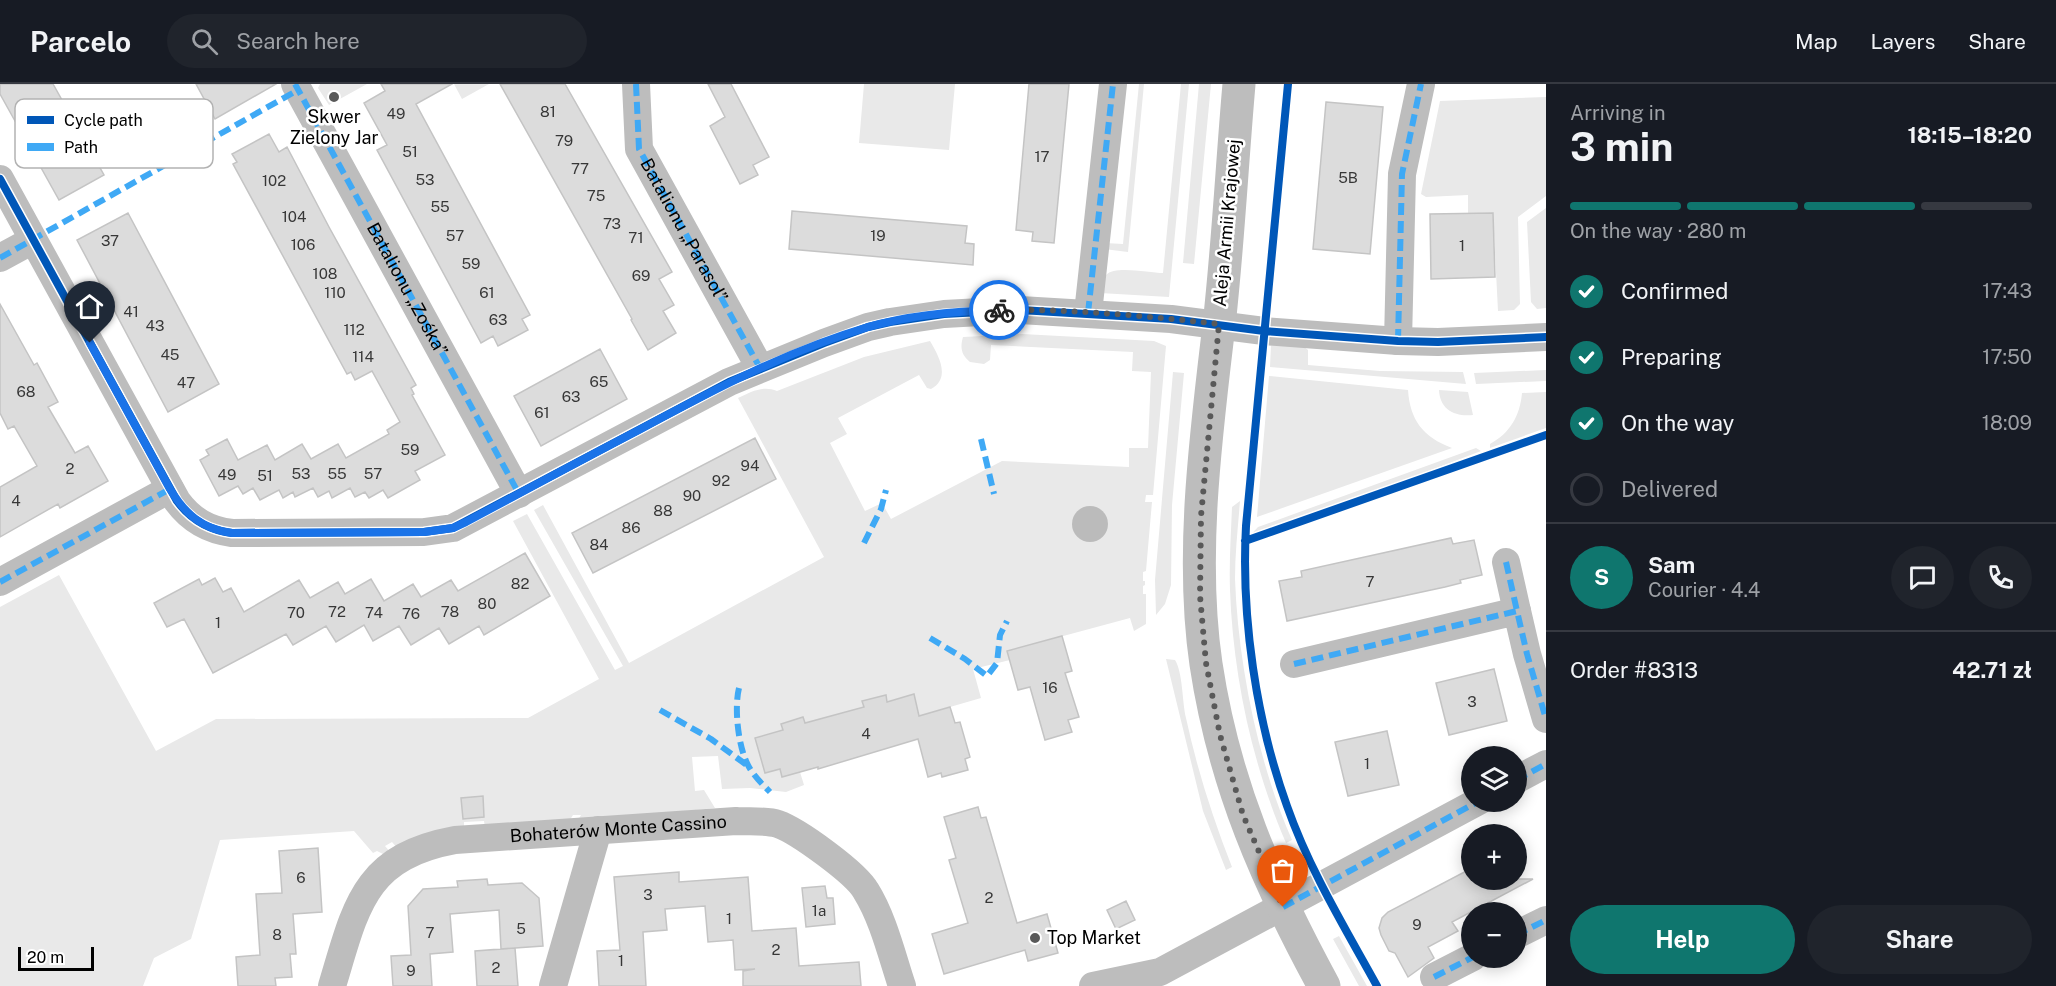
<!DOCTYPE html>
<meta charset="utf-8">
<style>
:root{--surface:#171b24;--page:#20242c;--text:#f1f3f6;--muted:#9ea1a6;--line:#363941;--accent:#0f766e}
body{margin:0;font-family:"Public Sans",sans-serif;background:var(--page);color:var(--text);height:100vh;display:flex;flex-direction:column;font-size:22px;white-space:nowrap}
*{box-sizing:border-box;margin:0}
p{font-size:20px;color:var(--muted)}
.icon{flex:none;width:33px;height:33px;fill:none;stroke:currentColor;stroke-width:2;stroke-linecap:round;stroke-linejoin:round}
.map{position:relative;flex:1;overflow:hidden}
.details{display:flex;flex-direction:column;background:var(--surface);width:510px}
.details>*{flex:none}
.buttons{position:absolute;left:1461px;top:662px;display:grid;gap:12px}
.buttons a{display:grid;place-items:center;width:66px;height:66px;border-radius:50%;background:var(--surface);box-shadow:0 3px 15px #0003;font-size:30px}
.scale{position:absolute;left:18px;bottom:15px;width:76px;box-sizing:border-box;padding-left:6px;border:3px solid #000;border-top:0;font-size:16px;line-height:21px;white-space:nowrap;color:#000;-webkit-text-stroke:4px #fff;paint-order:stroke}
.pin{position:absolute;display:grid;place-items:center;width:51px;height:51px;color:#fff;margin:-62px -26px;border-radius:50% 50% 50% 0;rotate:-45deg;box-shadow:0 0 6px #0007}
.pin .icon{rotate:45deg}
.courier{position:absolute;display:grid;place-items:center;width:60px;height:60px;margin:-30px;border:4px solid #1a73e8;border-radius:50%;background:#fff;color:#222;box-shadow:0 2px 8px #0007}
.head em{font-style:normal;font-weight:700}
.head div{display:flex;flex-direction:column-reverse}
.head{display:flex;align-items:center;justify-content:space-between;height:102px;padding:0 24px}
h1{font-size:39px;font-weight:700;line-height:45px}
.bar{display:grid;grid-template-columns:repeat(4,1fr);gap:9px 6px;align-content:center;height:72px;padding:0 24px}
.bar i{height:8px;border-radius:4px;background:var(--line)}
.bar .on{background:var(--accent)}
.bar p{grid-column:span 4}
.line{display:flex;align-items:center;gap:15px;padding:0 24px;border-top:2px solid var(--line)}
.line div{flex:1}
.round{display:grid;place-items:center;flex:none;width:63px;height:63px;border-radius:32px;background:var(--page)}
ol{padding:0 24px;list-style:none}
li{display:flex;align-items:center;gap:18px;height:66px}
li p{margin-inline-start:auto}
li .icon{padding:6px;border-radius:50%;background:var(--accent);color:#fff;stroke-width:4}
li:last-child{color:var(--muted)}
li i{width:33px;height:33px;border:3px solid var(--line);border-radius:50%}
.primary-button{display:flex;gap:12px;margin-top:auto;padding:12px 24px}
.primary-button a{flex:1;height:69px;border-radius:36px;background:var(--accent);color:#fff;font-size:24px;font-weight:700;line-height:69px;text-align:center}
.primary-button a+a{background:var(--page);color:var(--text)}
header{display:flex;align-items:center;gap:36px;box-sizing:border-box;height:84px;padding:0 30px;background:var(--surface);border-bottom:2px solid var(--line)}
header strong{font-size:28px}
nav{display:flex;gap:33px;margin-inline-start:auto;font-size:21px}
.search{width:420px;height:54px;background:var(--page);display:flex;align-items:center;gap:15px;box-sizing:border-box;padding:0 21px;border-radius:33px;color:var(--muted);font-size:22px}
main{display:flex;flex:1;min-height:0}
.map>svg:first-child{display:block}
.green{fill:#e9e9e9}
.water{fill:#bbb}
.building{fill:#dcdcdc;stroke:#c4c4c4;stroke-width:1.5}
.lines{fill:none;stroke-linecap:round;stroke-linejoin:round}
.minor{stroke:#bdbdbd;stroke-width:28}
.tertiary{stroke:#bdbdbd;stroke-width:33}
.quiet{stroke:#3fa9f5;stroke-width:6;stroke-dasharray:12 6;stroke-linecap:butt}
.cycleway-casing{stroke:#fff;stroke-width:11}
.cycleway{stroke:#0057b8;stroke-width:8}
.done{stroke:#595959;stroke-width:6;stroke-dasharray:0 10.8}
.route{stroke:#1a73e8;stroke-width:8}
.poi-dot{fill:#595959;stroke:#fff;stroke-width:2}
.labels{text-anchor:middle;stroke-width:5;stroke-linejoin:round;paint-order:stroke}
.number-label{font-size:15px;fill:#373737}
.poi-label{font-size:18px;fill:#000;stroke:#fff}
.street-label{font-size:18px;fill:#000;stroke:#fff}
.key{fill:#fff;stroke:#b2b2b2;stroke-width:1.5}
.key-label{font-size:16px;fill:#000}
</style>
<header>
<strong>Parcelo</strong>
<div class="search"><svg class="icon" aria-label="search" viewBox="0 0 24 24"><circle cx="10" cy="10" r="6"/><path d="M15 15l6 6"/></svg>Search here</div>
<nav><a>Map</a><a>Layers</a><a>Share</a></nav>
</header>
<main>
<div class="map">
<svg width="1546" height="902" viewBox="0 0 1546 902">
<rect width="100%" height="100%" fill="#fff"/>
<path class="green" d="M320,0H367L329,21L318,4Z
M454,0H489L462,15Z
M864,0H955L949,66L859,59Z
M1139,0H1144L1128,168L1104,165L1105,159L1123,160Z
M1181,0H1189L1169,213L1100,209C1102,203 1102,195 1106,191C1115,181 1150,189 1163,189Z
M1199,0H1211L1194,180L1183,179Z
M1546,13V112L1518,133L1520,220L1514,226L1498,227L1493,129H1468V111L1426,113L1421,110L1440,17Z
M1546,124V224L1537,225L1531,218L1527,138Z
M1022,250L1154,257L1166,262L1153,411H1146L1145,418H1152L1146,487L1143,488V497H1145V501L1143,502V510H1146V540L1134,547L1130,534L1008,567L1010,576L973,585L981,614L919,632L914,610L887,618L885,611L863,617L864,623L805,639L803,634L781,640L783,646L780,685L800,688L804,701L786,708L750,704L722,705L718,672L692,673L695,707L704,706L715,724L577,738L581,731H573L568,739L485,744L484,737L464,738V745L398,765L392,758L385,762L391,769L387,772L377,767L373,769L354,747L220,756L191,855L154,874L143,902H0V523L59,491L156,667L216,635L528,634L599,595L513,437L527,430L615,586L623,582L534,426L543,421L629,579L824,473L738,314C751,308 763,301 777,307L864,273L930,257C939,272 951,294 931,305L927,304L919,291L838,334L847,350L830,359L865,427L882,419L891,435L1002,377L1129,383V364H1148L1151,288L1132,287L1133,268L991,261L990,276L984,280L970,278C961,271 960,263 963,253Z
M1271,261L1303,262L1308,266V281L1380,287L1463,288L1466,300L1270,283Z
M1546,286V297L1476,300L1474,289Z
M1173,288L1184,289L1172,421L1171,501L1165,520L1156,531L1155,496Z
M1269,292L1408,306C1410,336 1423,353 1452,364L1257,433Z
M1439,306L1468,308L1473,331C1455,333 1440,326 1439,306Z
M1546,308V344L1490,364V360C1510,349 1520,332 1522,309Z
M1476,364L1481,367L1245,457L1258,443Z
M1240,417C1238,443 1235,469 1235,495C1238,579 1258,679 1292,756L1286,759C1252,680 1233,591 1230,506C1229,478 1231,450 1232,423Z
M1166,575L1175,576C1183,589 1182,617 1186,634C1197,685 1213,735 1232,783L1226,786L1203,727Z
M1339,852L1367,902H1359L1333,855Z"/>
<path class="water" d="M1072 440a18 18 0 1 1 36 0a18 18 0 1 1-36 0Z"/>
<path class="building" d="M0,0H53L104,91L59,116L0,10Z
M196,0H276L215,35Z
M381,0H452L416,20L530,231L522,235L528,246L498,262L493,252L481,259L377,66L387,61L364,19L385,7Z
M500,0H565L672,188L659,195L674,221L663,227L676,249L648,266L631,236L632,235Z
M708,0H731L769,73L753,81L758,91L740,100L710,42L725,33Z
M1029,0H1069L1054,159L1032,157L1033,148L1016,146Z
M1326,18L1383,23L1370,170L1313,165Z
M269,50L279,68L287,63L329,143L416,301L411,304L414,310L412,311L445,371L415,387L420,396L388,414L383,406L369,414L365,408L355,413L350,404L332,414L329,407L318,413L313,404L295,413L293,408L283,414L279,406L260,416L253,404L243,410L238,402L219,412L200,376L209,371L206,366L227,355L238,376L267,361L275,376L302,360L311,375L338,360L346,374L389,350L387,346L400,338L372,287L355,296L351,288L347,290L233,80L237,78L232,70Z
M792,127L967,142L965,159L974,160L973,181L789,165Z
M128,129L219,300L168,328L77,156Z
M1493,129L1495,193L1431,195L1430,130Z
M0,220L34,281L37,279L58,318L48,323L75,369L88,362L108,397L60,424L58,420L0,453V403L37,382L14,342L8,345L0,329Z
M600,265L627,315L541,362L514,312Z
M755,354L776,395L593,489L572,449Z
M1451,454L1453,460L1474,456L1482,491L1460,496L1461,499L1445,503L1287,537L1279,497L1302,493L1301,487Z
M525,469L550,512L484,551L479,542L449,560L439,544L411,561L399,542L373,557L364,541L336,558L326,542L293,561L286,550L213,589L184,535L167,543L154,519L199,495L202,501L215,494L223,508L231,504L244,528L299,496L310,514L338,498L345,510L371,495L384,517L413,500L421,513L451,496L458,507Z
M1062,552L1072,587L1065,589L1079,633L1068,636L1072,648L1045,656L1030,603L1018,606L1007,567Z
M1494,585L1507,637L1449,651L1436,599Z
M914,610L919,632L950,623L955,639L960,638L970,673L965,675L968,686L942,693L941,689L928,693L918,655L818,685V683L782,693L780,685L765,689L755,654L783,646L781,640L803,633L805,639L864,623L862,617L886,611L887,618Z
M1387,647L1399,701L1348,712L1335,658Z
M483,712L484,733L463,735L461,714Z
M978,723L981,734L986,733L1017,839L1047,830L1058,869L1028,877L1025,866L944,890L932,850L968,839L949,776L956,774L944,733Z
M318,764L322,828L293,830L296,870H290L292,893L275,894L276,902H238L236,873L260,871L256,810L282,809L279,767Z
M1472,784V795H1533L1452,838L1458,847L1428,863L1434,874L1408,893L1395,869L1389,867L1381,851L1379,844L1382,834L1388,828Z
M679,788V798L748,793L752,847L796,844L799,882L859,878L861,902H743V887L755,885L735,886L733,856L708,858L705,822L665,825L667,846L643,848L646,902H599L597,867L620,866L614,793Z
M487,795L488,801L522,799L539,814L543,862L501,865L499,826L450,830L453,868L430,870L432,902H393L391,872L411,871L408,822L423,805L458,803L457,797Z
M825,802L827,814H833L835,840L806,843L802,804Z
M1126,817L1135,836L1116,845L1107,826Z
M515,864L518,902H477L475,867Z"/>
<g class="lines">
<g class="minor">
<path id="s1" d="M295,0L519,410"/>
<path d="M636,0L639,65L760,284"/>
<path d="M0,95L177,417C191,436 208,446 232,449L424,448L453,444L729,298L824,259L868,243L890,238L944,230L1020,226L1171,235L1264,247L1398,257L1438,258L1546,253"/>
<path d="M0,174L33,156"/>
<path d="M1088,229L1113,0"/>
<path d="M1398,257L1402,90L1421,0"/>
<path d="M1506,478L1517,527"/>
<path d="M0,498L170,405"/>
<path d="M1294,580L1517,527L1527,570L1546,635"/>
<path d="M1516,696L1546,680"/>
<path d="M1516,851L1546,836"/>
<path d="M1434,893L1473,873"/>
<path id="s2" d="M332,902C356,823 363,773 455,756L736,737C749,738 766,736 778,740C798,747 856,789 866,807C883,834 892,872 902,902"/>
<path d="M553,902L598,746"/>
<path d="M1093,902L1160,888L1479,717"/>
</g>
<path class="tertiary" d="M1239,0C1232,80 1228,161 1219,241C1206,350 1190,472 1206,580C1224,700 1267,797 1324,902"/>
<g class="quiet">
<path d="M295,0L519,410"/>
<path id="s3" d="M636,0L639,65L760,284"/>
<path d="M0,174L298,6"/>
<path d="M1088,229L1113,0"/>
<path d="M1398,257L1402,90L1421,0"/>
<path d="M981,355L994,410"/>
<path d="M864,459L881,425L886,406"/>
<path d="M1506,478L1517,527"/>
<path d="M0,498L170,405"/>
<path d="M930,554L965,575L987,592L997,579L1000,551L1007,537"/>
<path d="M1294,580L1517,527L1527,570L1546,635"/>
<path d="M739,604C734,624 738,664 749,683C754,692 763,701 770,708"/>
<path d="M660,626L711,655L748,682"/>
<path d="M1516,696L1546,680"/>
<path d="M1283,823L1479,717"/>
<path d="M1516,851L1546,836"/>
<path d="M1434,893L1473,873"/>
</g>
<defs>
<path id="cycleway" d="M1288,0L1246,442C1241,533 1256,636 1287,722C1309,785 1345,844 1377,902
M0,95L177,417C191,436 208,446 232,449L424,448L453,444L729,298L824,259L868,243L890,238L944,230L1020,226L1171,235L1264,247L1398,257L1438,258L1546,253
M1245,457L1546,351"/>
</defs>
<use href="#cycleway" class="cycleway-casing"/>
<use href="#cycleway" class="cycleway"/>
</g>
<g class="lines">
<path class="done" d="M999,226C1072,225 1146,232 1219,240L1201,432L1200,512L1206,579L1220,651L1243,731L1283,823"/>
<path class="route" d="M90,259L170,405C185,430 202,445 232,449L424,448L453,444L466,438C524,407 581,376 639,346C713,306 787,267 868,243C910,231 955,227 999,226"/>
</g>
<g class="poi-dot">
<circle cx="334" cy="13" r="6"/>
<circle cx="1035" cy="854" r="6"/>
</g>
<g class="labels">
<g class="number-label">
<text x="548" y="33">81</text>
<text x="396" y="35">49</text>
<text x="564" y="62">79</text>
<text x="410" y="73">51</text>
<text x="1042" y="78">17</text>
<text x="580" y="90">77</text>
<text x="1348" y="99">5B</text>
<text x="425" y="101">53</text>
<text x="274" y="102">102</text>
<text x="596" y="117">75</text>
<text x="440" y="128">55</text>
<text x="294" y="138">104</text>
<text x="612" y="145">73</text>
<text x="455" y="157">57</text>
<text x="878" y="157">19</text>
<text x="636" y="159">71</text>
<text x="110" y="162">37</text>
<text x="303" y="166">106</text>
<text x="1462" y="167">1</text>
<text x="471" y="185">59</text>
<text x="325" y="195">108</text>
<text x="641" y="197">69</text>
<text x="335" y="214">110</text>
<text x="487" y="214">61</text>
<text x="131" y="233">41</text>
<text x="498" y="241">63</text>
<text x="155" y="247">43</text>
<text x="354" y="251">112</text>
<text x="170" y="276">45</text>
<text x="363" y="278">114</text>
<text x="599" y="303">65</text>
<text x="186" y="304">47</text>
<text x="26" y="313">68</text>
<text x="571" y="318">63</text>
<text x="542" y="334">61</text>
<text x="410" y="371">59</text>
<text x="750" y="387">94</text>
<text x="70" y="390">2</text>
<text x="301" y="395">53</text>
<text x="337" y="395">55</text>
<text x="373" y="395">57</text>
<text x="227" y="396">49</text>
<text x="265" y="397">51</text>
<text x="721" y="402">92</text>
<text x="692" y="417">90</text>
<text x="16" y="422">4</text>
<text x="663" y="432">88</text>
<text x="631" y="449">86</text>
<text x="599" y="466">84</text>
<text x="1370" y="503">7</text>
<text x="520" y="505">82</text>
<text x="487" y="525">80</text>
<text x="337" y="533">72</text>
<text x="450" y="533">78</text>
<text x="296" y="534">70</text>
<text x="374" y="534">74</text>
<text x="411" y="535">76</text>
<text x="218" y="544">1</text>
<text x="1050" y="609">16</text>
<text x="1472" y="623">3</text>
<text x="866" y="655">4</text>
<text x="1367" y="685">1</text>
<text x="301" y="799">6</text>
<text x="648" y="816">3</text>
<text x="989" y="819">2</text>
<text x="819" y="832">1a</text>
<text x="729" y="840">1</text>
<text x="1417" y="846">9</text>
<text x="521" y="850">5</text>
<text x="430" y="854">7</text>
<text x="277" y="856">8</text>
<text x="776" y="871">2</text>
<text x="621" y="882">1</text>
<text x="496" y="889">2</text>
<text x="411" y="892">9</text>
</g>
<g class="poi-label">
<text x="334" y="39">Skwer<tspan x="334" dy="21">Zielony Jar</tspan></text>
<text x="1047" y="860" text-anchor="start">Top Market</text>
</g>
<g class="street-label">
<text transform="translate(1227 139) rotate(-85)" y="6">Aleja Armii Krajowej</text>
<text dy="6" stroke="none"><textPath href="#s3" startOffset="158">Batalionu „Parasol”</textPath></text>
<text dy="6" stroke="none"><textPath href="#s1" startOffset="234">Batalionu „Zośka”</textPath></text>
<text dy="6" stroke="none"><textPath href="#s2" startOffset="370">Bohaterów Monte Cassino</textPath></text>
</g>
</g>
<rect x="15" y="15" width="198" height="69" rx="9" class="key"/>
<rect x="27" y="32" width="27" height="8" fill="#0057b8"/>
<rect x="27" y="59" width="27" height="8" fill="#3fa9f5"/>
<g class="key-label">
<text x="64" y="42">Cycle path</text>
<text x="64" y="69">Path</text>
</g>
</svg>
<div class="buttons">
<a><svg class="icon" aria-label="layers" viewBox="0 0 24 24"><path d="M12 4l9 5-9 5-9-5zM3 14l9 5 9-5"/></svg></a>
<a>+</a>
<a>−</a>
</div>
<div class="scale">20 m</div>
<div class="pin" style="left:1283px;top:823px;background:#ea580c"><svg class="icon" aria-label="bag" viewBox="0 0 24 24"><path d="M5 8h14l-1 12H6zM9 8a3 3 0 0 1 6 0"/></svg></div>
<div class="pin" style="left:90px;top:259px;background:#1f2937"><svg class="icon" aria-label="home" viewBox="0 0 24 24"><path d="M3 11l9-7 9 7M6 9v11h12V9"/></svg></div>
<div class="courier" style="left:999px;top:226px"><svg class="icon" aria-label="bike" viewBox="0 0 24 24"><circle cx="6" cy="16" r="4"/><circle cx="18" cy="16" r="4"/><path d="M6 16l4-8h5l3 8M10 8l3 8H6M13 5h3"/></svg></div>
</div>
<section class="details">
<div class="head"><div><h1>3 min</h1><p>Arriving in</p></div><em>18:15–18:20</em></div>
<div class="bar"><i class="on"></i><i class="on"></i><i class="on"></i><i></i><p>On the way · 280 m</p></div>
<ol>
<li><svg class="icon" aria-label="check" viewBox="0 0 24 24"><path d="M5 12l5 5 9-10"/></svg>Confirmed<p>17:43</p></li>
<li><svg class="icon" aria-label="check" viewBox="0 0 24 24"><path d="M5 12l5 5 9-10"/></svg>Preparing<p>17:50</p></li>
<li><svg class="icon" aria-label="check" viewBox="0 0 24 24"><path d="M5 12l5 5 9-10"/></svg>On the way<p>18:09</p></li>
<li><i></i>Delivered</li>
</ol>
<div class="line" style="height:108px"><b class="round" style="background:var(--accent);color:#fff">S</b><div><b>Sam</b><p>Courier · 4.4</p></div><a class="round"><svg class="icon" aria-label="chat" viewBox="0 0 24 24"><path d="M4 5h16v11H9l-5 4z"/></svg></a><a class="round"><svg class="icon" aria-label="phone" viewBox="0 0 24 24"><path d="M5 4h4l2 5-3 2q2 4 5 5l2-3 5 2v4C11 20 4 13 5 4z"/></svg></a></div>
<div class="line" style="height:78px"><div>Order #8313</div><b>42.71 zł</b></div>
<div class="primary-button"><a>Help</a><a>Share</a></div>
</section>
</main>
